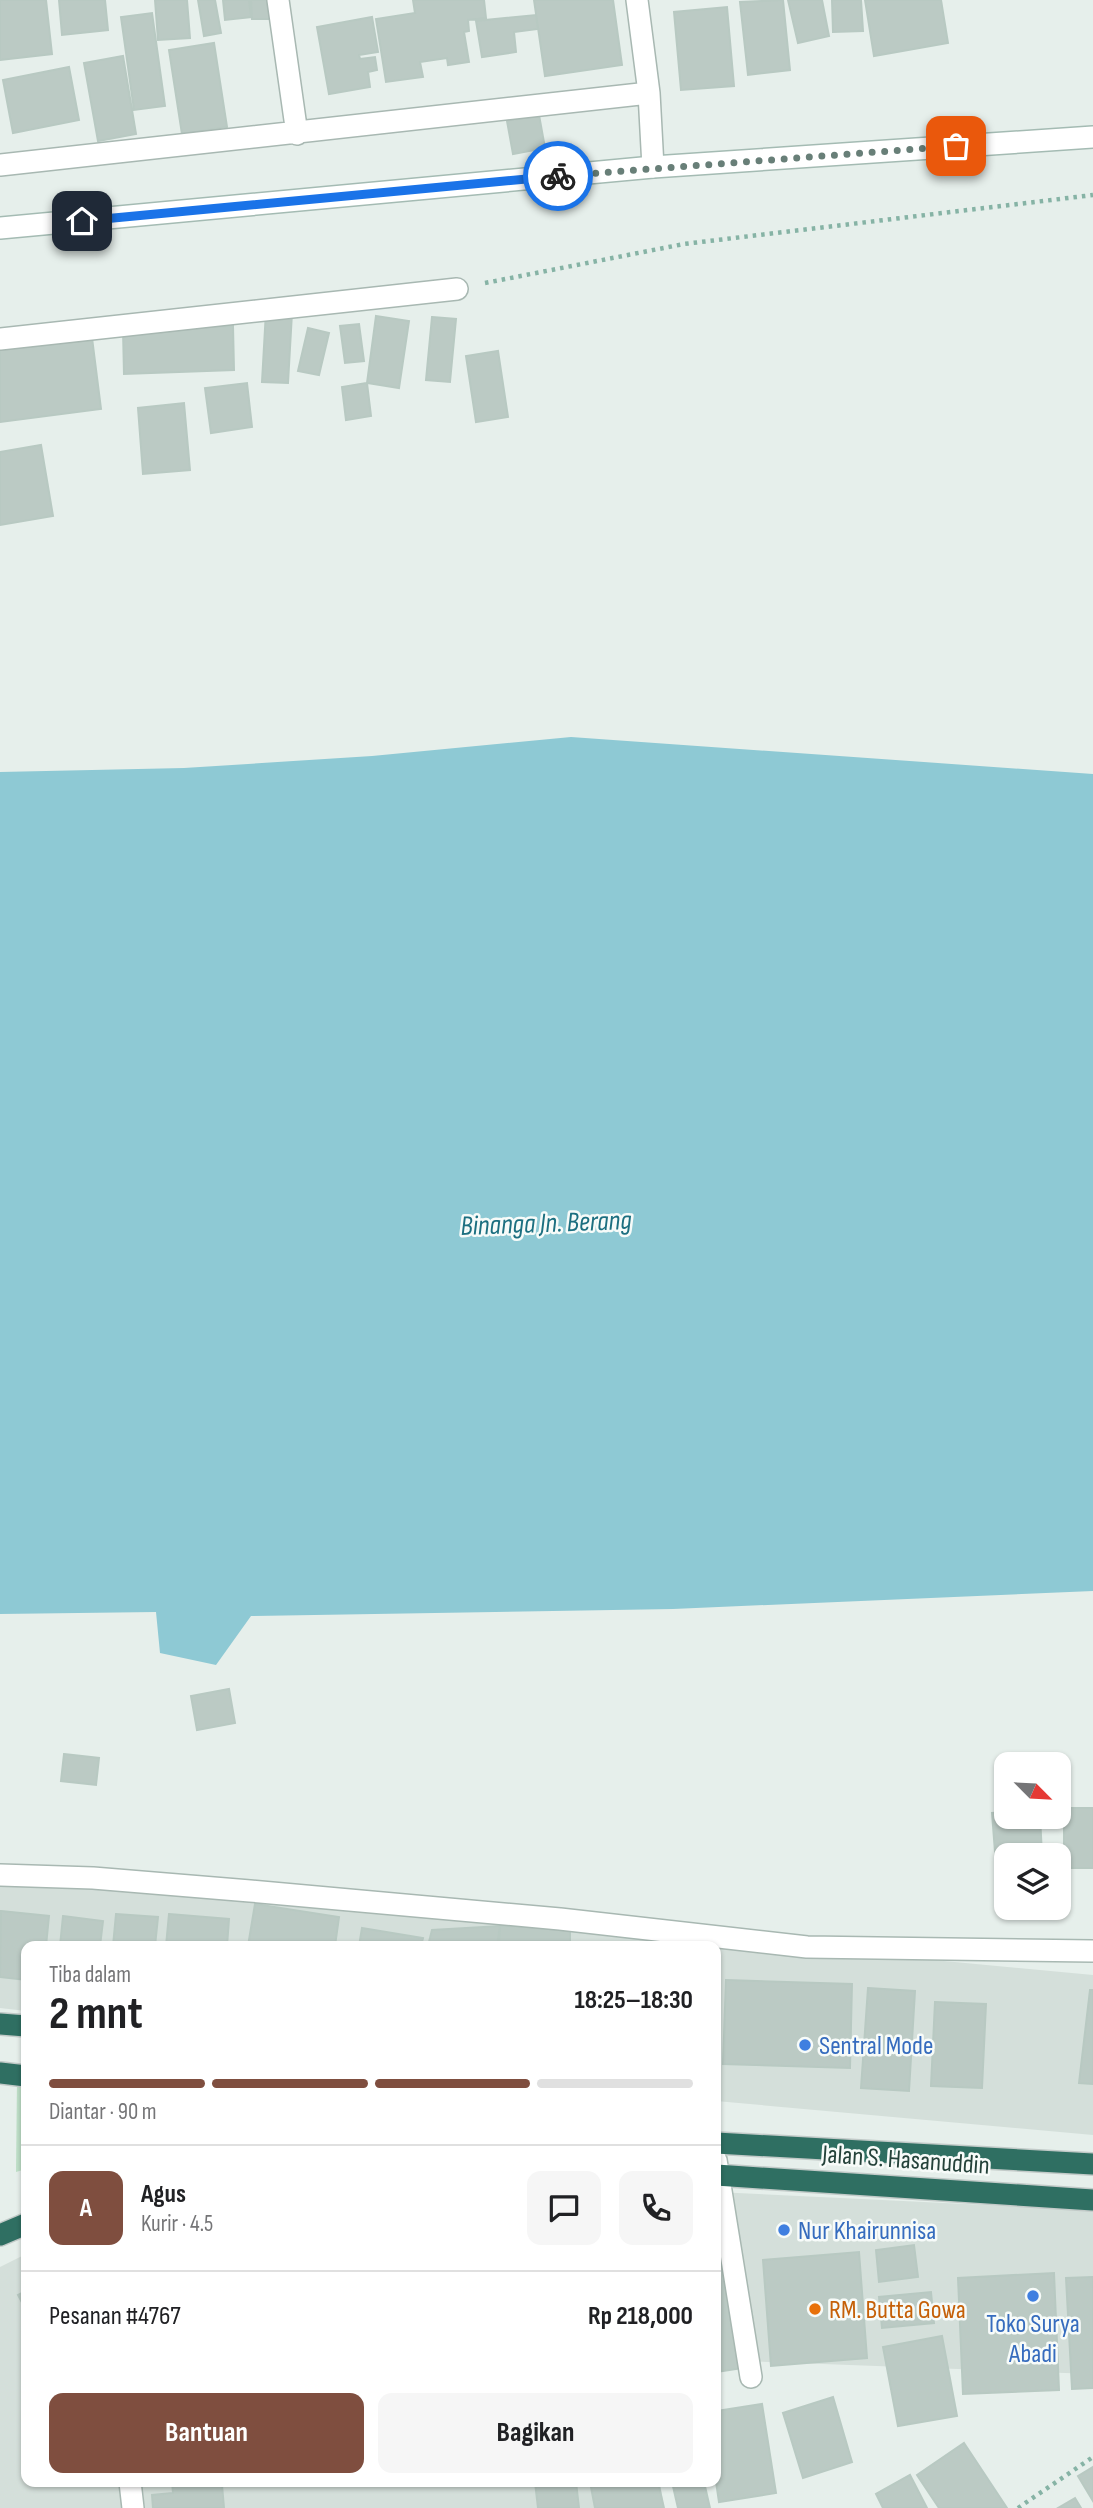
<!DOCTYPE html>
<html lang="id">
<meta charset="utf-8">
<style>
:root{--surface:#fff;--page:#f6f6f6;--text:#202124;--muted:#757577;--line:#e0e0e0;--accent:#7f4e3f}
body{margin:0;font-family:"Sofia Sans Condensed",sans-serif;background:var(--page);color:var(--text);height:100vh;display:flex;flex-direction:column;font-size:26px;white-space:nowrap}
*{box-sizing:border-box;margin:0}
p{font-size:23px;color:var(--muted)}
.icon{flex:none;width:38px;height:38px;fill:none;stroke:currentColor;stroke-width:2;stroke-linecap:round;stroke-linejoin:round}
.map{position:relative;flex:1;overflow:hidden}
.sheet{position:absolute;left:21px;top:1941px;width:700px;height:546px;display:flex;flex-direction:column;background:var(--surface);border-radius:14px;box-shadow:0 2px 5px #0004}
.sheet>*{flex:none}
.needle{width:46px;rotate:114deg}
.buttons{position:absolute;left:994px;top:1752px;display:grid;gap:14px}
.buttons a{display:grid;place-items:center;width:77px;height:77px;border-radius:14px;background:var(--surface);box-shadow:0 2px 5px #0004;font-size:35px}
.pin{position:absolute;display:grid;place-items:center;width:60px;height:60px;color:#fff;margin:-30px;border-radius:14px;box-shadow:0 4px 10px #0006}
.courier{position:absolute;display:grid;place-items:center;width:70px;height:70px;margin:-35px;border:5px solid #1a73e8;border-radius:50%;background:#fff;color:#222;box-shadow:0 2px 9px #0007}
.overview em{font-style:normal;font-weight:700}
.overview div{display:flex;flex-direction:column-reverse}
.overview{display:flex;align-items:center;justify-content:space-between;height:119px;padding:0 28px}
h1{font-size:46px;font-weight:700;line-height:52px}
.bar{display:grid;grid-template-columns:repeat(4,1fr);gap:10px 7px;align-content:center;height:84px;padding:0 28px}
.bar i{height:9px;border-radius:5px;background:var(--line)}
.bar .on{background:var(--accent)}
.bar p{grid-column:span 4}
.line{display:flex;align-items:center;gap:18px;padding:0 28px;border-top:2px solid var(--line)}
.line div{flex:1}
.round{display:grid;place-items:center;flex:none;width:74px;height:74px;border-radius:14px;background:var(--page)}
.button{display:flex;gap:14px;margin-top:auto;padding:14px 28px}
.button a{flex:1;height:80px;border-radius:14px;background:var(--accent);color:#fff;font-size:28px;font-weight:700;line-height:80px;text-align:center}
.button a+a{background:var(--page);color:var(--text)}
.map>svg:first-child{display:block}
.built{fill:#d4dfda}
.green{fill:#bfe0c8}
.water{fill:#8ec9d4}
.building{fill:#bbcac4;stroke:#b8c9c2;stroke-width:2}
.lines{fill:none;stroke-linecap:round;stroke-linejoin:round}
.street-casing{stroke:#a8b8b2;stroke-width:24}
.secondary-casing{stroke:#a4bbb3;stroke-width:24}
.highway-casing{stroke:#c2cac8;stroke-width:24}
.path{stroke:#86b3a5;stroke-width:4.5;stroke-dasharray:3.5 5;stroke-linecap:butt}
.street{stroke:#fff;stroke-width:21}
.secondary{stroke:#fff;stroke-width:21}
.highway{stroke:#2f6f62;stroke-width:21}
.done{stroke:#687f78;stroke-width:7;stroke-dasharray:0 12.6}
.route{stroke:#1a73e8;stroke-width:9}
.shop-dot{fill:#3f7fe0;stroke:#f7fbf9;stroke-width:2.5}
.food-dot{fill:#e8710a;stroke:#f7fbf9;stroke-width:2.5}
.labels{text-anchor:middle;stroke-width:5;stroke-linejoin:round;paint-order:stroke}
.shop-label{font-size:26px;fill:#366cbe;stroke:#f7fbf9;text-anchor:start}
.street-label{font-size:26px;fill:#24423a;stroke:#f7fbf9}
.food-label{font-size:26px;fill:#c56008;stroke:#f7fbf9;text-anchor:start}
.water-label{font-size:28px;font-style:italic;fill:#1c6f80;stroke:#f7fbf9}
</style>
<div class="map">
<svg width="1093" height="2508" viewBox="0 0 1093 2508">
<rect width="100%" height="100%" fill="#e6efeb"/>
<path class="built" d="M0,1884L296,1900L1093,1975V2135L716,2101V1946H26V2011L0,2008Z
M716,2192L1093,2210V2374L716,2360Z
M26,2254V2482H125L129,2508H0V2267Z
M141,2482H660L664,2508H145Z"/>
<path class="green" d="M17,2083L26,2085V2169L16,2172Z"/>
<path class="water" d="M571,737L1093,774V1591L673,1609L251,1616L216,1665L160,1653L156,1612L0,1614V772L184,768L372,756Z"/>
<path class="building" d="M0,0H46L52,54L0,60Z
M59,0H105L108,30L62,35Z
M155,0H187L190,38L158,40Z
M198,0H215L221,33L204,36Z
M223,0H249L251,17L225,20Z
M251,0H273L274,19H252Z
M413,0H484L486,18L468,20L469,31L464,32L469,62L448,65L447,58L420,62L423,77L386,82L376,19L415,13Z
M534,0H613L622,65L545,76Z
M783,0L790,70L748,75L740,2Z
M788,0H822L829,36L798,43Z
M832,0H861L863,31L833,32Z
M865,0H941L948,43L874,56Z
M727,7L734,86L681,90L674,12Z
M152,13L165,106L134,110L121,17Z
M536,15L538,29L514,32L516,52L482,57L476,21Z
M372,17L378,52L359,55L360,59L375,57L377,70L368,72L370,87L329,94L317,27Z
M214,43L227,127L182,134L169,50Z
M123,56L136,134L98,141L84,63Z
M69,67L79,120L13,133L3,80Z
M539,115L545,148L513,154L507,121Z
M266,311L292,313L288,383L262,382Z
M376,316L409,321L399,388L367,383Z
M432,317L456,319L450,382L426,380Z
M359,324L364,361L345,363L340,326Z
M233,326L234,370L124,374L123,330Z
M308,328L329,333L319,375L298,371Z
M91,330L101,409L0,422V342Z
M498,351L508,417L476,422L466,356Z
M247,383L252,427L211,433L205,388Z
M367,383L371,416L346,420L342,387Z
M184,403L190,470L143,474L138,408Z
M41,445L53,516L0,525V452Z
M229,1689L235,1723L197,1730L191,1696Z
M64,1754L99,1758L96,1785L61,1781Z
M1064,1808H1093V1868H1064Z
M1006,1812V1816H1040L1042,1855H1006V1864L996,1865L992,1813Z
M255,1904L339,1917L335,1946H248Z
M1,1911L49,1916L46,1946H26V1980L0,1977Z
M116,1914L158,1917L155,1946H113Z
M169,1914L229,1919L227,1946H166Z
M63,1916L103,1921L100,1946H60Z
M500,1926L570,1928V1946H499Z
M500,1926L497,1946H428L432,1930Z
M362,1928L423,1938L421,1946H359Z
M726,1980L852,1984L850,2068L723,2064Z
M868,1988L915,1991L909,2091L861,2088Z
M1090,1990H1093V2084L1079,2083Z
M935,2002L986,2004L982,2088L931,2086Z
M716,2202L743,2368L716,2372Z
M914,2245L918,2277L879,2282L876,2250Z
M859,2252L867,2358L771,2366L763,2260Z
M1054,2273L1059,2390L963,2394L958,2278Z
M1093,2277V2388L1072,2389L1066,2278Z
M26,2291V2310L18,2295Z
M931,2292L934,2323L882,2328L879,2297Z
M942,2336L957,2416L898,2426L883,2347Z
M833,2397L852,2462L803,2478L783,2413Z
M762,2404L776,2493L719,2502L716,2482V2411Z
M964,2443L1007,2508H939L917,2475Z
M1093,2467V2501L1078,2476Z
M910,2475L927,2508H883L876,2494Z
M172,2482H253V2483L222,2485L224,2508H153L152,2495L173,2493Z
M535,2482H576L579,2508H538Z
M590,2482H658L664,2508H595Z
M672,2482H704L710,2508H678Z
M1075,2498L1081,2508H1058Z"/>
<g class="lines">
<defs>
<path id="street" d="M278,0L297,134
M637,0L649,93L653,167
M0,165L649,93
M0,339L457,289
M0,1875L93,1878L250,1891L560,1919L807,1947L1093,1951
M716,2160L751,2377
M130,2482L133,2508"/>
<path id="secondary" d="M0,228L653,167L1093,137"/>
<path id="highway" d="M0,2024L26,2026
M0,2073L26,2076
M716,2143L1093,2164
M716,2175L1093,2200
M0,2235L26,2224"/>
</defs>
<use href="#street" class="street-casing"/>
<use href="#secondary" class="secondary-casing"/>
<use href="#highway" class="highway-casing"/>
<path class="path" d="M485,283L684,244L1093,195
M1018,2508L1093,2457"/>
<use href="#street" class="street"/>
<use href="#secondary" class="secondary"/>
<use href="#highway" class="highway"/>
</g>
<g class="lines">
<path class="done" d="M558,176L956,146"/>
<path class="route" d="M82,221L558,176"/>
</g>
<g class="shop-dot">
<circle cx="805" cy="2045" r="7"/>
<circle cx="784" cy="2230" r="7"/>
<circle cx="1033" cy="2296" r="7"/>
</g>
<circle class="food-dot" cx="815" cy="2309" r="7"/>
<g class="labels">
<g class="shop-label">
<text x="819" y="2054">Sentral Mode</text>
<text x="798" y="2239">Nur Khairunnisa</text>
<text x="1033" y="2332" text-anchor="middle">Toko Surya<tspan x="1033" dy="30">Abadi</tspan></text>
</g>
<g class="street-label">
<text transform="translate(906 2159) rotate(4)" y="9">Jalan S. Hasanuddin</text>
</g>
<g class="food-label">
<text x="829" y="2318">RM. Butta Gowa</text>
</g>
<g class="water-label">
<text transform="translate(546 1222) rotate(-2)" y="10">Binanga Jn. Berang</text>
</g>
</g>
</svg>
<div class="buttons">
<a><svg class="needle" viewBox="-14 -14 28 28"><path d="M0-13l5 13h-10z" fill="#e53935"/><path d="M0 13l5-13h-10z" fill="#757577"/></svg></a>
<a><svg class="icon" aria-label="layers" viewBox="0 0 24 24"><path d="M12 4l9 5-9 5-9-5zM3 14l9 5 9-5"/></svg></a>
</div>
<div class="pin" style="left:956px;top:146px;background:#ea580c"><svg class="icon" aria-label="bag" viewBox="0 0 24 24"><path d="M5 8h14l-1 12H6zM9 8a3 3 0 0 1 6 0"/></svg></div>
<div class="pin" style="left:82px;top:221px;background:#1f2937"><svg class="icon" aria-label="home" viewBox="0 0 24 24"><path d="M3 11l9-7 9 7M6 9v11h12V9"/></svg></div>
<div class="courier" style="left:558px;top:176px"><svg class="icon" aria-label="bike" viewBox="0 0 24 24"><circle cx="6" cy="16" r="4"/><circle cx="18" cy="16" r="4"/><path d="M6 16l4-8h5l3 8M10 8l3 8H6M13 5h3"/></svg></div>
<section class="sheet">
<div class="overview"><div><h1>2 mnt</h1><p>Tiba dalam</p></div><em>18:25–18:30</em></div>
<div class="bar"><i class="on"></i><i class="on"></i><i class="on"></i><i></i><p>Diantar · 90 m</p></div>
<div class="line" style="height:126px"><b class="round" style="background:var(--accent);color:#fff">A</b><div><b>Agus</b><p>Kurir · 4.5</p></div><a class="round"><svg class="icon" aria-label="chat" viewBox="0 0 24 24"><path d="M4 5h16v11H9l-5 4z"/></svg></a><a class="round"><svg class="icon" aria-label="phone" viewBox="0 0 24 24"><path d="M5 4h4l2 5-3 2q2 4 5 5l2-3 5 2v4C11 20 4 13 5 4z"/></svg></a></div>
<div class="line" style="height:91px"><div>Pesanan #4767</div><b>Rp 218,000</b></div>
<div class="button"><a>Bantuan</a><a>Bagikan</a></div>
</section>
</div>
